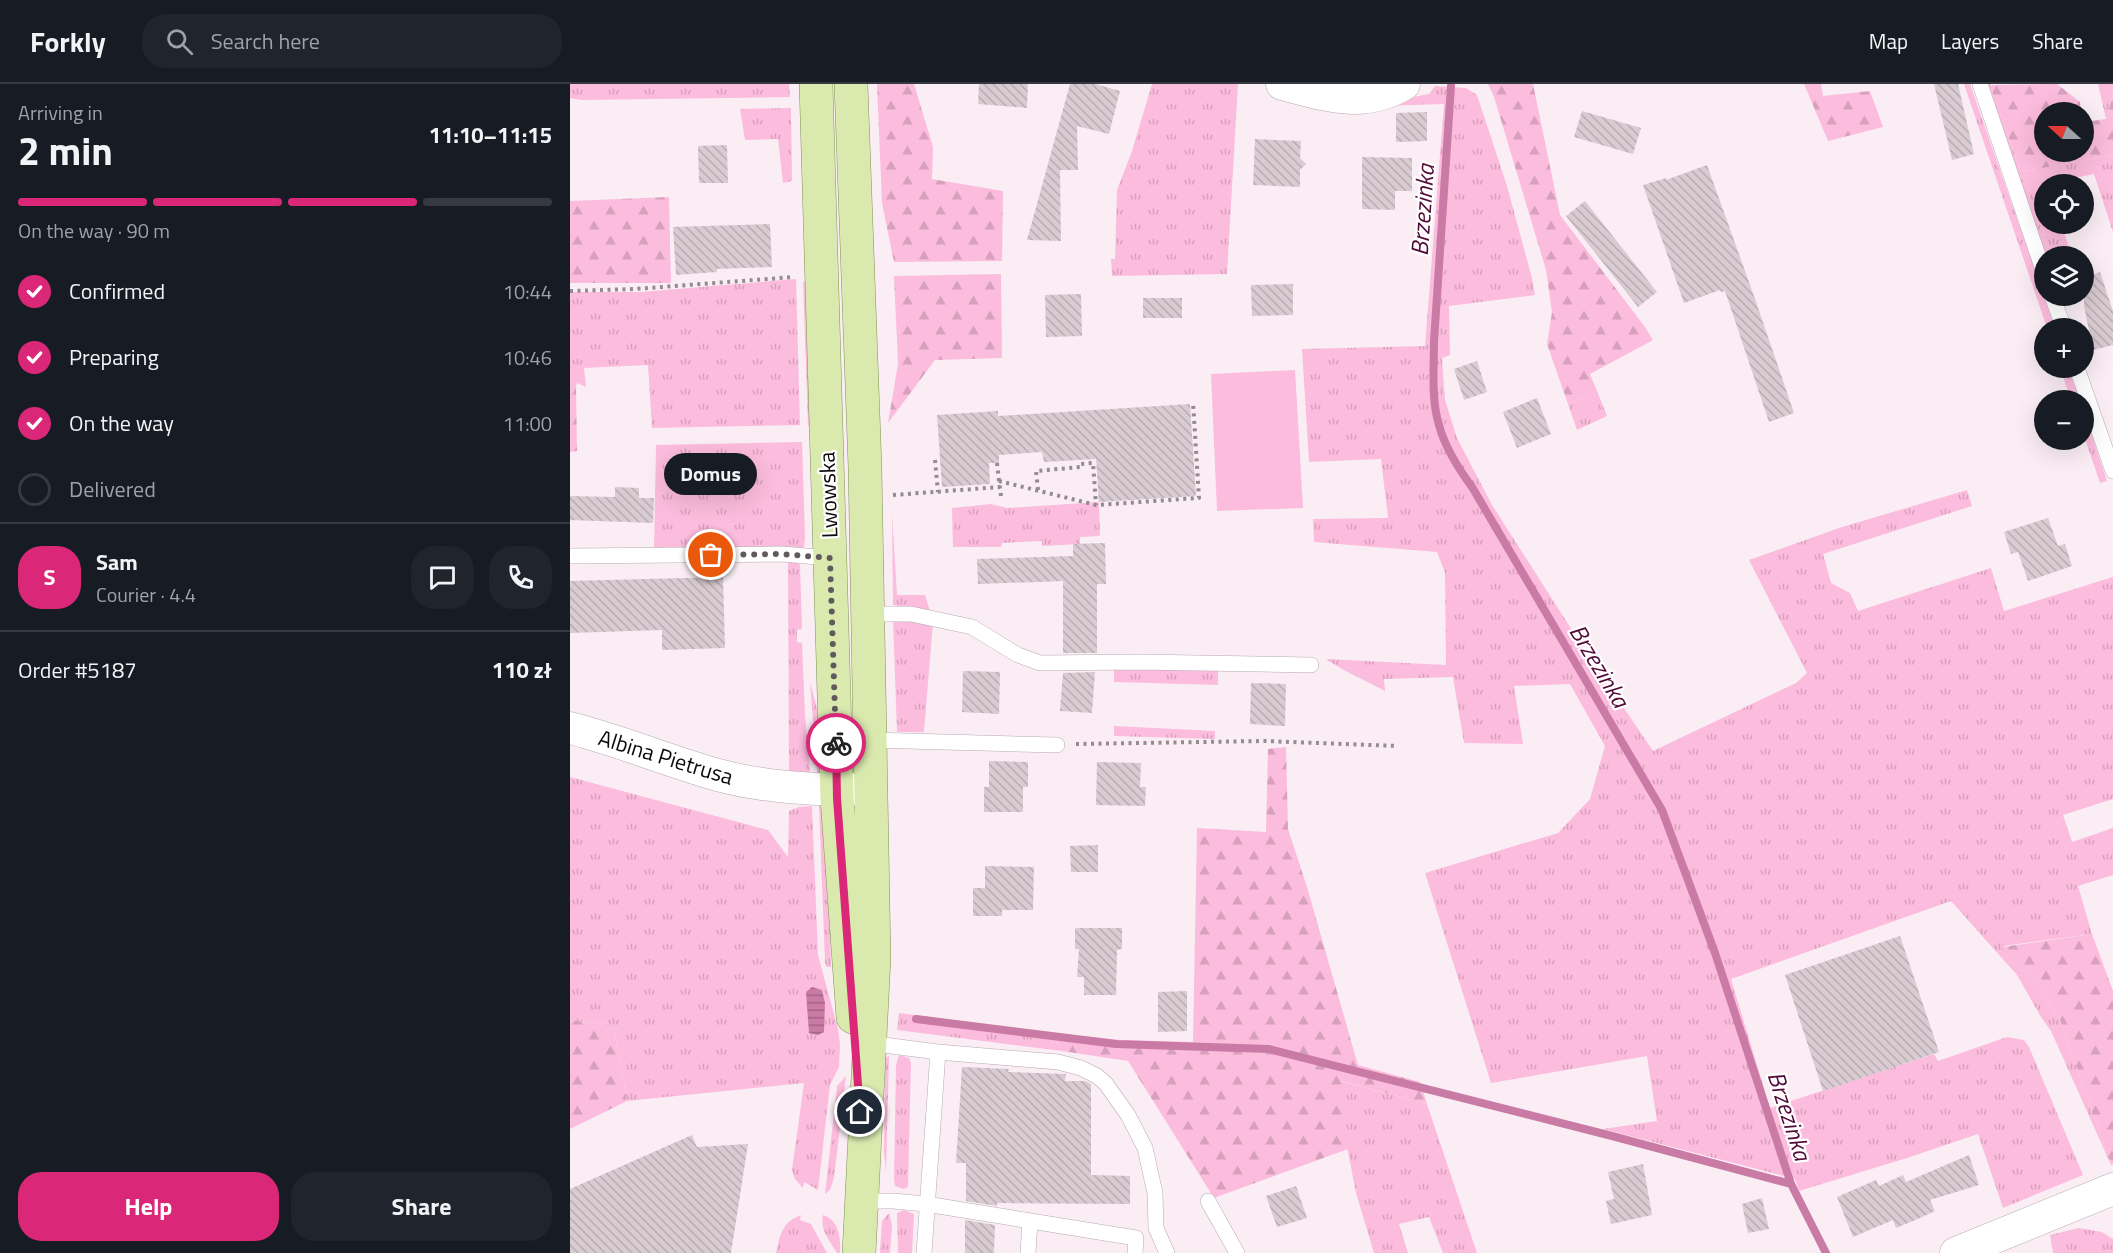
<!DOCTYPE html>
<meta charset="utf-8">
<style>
:root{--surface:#171b24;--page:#20242c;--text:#f1f3f6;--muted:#9ea1a6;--line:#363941;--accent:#db2777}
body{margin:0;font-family:"Titillium Web",sans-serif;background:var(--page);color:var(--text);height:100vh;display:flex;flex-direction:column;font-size:22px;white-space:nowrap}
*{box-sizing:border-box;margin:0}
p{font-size:20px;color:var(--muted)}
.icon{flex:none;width:33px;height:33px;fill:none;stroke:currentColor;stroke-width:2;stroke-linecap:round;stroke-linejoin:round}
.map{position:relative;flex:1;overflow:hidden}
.side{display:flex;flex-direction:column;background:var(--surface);width:570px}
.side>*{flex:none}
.needle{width:39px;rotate:291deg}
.tools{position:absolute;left:1464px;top:18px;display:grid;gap:12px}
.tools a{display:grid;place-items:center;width:60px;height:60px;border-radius:50%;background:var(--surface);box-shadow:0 6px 24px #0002;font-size:30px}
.pin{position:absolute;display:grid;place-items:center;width:51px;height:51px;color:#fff;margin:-26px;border:3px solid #fff;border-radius:50%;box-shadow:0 2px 6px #0007}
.courier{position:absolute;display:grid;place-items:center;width:60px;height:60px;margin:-30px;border:4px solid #db2777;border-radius:50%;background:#fff;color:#222;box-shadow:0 2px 8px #0007}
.bubble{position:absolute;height:42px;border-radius:21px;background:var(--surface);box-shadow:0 6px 24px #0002;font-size:20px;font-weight:700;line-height:42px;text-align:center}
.head em{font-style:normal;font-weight:700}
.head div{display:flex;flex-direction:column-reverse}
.head{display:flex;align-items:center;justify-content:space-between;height:102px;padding:0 18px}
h1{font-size:39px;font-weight:700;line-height:45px}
.bar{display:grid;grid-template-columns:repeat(4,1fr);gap:9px 6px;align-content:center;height:72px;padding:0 18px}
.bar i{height:8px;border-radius:4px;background:var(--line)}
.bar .active{background:var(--accent)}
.bar p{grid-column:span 4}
.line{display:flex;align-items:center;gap:15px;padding:0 18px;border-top:2px solid var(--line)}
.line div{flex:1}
.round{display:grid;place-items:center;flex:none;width:63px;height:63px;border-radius:24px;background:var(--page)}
ol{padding:0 18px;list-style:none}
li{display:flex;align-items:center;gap:18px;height:66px}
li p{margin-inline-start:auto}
li .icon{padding:6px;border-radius:50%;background:var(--accent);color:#fff;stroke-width:4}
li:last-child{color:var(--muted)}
li i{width:33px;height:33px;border:3px solid var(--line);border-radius:50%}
.button{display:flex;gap:12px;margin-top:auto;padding:12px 18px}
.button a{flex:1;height:69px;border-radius:24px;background:var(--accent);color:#fff;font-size:24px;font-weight:700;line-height:69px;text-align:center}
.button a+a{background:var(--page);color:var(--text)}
header{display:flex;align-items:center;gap:36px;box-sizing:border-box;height:84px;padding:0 30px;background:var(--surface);border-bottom:2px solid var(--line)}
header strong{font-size:28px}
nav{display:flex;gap:33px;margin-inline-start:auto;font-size:21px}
.search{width:420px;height:54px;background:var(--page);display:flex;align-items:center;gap:15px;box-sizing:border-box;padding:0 21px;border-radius:24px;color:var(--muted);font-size:22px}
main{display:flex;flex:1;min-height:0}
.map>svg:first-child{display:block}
.grass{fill:url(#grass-tufts)}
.forest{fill:url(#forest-firs)}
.pitch{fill:#fcbcdd}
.water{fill:url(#water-rules)}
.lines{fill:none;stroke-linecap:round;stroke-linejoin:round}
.stream{stroke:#c97ba5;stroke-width:8}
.building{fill:url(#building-back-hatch)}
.lane-casing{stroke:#b6aab0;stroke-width:16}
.street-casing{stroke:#b6aab0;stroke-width:33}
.primary-casing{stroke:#829254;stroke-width:34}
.path{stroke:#938b8f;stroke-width:4;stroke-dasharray:3 4.5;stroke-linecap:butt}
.lane{stroke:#fff;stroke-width:15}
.street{stroke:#fff;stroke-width:32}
.primary{stroke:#daeaaf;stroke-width:33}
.done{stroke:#615a5d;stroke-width:6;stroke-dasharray:0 10.8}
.route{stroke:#db2777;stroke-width:8}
.labels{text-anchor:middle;stroke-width:4.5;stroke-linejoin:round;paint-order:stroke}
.street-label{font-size:22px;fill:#0e0a0c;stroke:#fff}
.water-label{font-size:24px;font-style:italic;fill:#520a38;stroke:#fff}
</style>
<header>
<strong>Forkly</strong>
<div class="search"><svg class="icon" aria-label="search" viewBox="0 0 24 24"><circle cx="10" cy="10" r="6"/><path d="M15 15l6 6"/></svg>Search here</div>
<nav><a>Map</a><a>Layers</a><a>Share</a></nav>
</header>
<main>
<section class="side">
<div class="head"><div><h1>2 min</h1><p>Arriving in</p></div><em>11:10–11:15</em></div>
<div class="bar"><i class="active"></i><i class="active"></i><i class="active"></i><i></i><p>On the way · 90 m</p></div>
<ol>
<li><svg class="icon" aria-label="check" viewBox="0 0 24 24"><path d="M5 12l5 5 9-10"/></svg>Confirmed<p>10:44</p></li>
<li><svg class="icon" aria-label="check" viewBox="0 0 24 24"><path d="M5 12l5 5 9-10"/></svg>Preparing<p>10:46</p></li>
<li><svg class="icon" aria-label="check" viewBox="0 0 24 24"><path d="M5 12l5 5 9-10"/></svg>On the way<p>11:00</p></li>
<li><i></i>Delivered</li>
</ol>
<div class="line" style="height:108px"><b class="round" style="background:var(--accent);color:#fff">S</b><div><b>Sam</b><p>Courier · 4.4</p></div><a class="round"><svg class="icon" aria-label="chat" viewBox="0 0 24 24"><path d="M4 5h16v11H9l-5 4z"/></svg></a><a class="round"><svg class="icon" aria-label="phone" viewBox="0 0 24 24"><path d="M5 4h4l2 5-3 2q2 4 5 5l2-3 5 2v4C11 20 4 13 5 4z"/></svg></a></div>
<div class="line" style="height:78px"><div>Order #5187</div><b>110 zł</b></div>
<div class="button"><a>Help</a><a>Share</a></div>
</section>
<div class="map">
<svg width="1543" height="1169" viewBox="0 0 1543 1169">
<defs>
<pattern id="grass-tufts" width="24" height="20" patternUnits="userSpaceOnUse" patternTransform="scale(1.5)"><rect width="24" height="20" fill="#fcbcdd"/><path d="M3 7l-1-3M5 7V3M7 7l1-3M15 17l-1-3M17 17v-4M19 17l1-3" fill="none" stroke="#d7a0bc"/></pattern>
<pattern id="forest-firs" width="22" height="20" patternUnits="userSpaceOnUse" patternTransform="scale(1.5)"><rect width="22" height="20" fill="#fcbcdd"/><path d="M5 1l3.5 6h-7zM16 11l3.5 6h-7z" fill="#d7a0bc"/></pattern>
<pattern id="water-rules" width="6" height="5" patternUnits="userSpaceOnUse" patternTransform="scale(1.5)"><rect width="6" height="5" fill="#c97ba5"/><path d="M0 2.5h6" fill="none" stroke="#a26385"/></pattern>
<pattern id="building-back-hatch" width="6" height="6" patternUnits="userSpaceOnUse" patternTransform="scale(1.5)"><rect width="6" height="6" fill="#d8cbd1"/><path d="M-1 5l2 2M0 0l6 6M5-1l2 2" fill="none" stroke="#b8adb2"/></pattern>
</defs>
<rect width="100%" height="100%" fill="#faeef4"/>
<path class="grass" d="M0,0H219L220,13L12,16L0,14Z
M582,0H668L657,190L542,192L541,175H545L547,106L562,67Z
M1394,0H1400L1485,244H1477Z
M1414,0H1420L1451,88L1543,71V148L1524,90L1474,100V140H1491L1502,172H1474Z
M1528,0H1543V10L1536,35Z
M865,2L896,4L907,11L937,102L962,194L965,211L879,222L880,271L872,274L875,316L887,354L922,421L1014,565L1083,667L1226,599L1237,589L1179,476L1269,444L1397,406L1402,422L1253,470L1261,499L1280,509L1288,527L1421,484L1434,527L1543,493V715L1493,731L1502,758L1543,744V791L1508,802L1522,850L1433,862L1439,876L1467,899L1490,936L1541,1081L1481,947L1471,933L1447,891L1381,817L1161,895L1200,1024L1364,970L1368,977L1437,953L1454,956L1459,963L1513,1091L1433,1124L1408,1050L1337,1074L1229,1107L1225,1095L1033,1045L1087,1037L1077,972L921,999L855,789L988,749L1020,715L1035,662L1000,600L944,602L953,660L894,659L883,593L814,595L815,607L770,584L756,575L876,581L875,489L867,468L744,458L743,435L818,434L811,375L739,378L732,265L855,262L874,20L809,22L810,19L859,10Z
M221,24L222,97L213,99L208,55L175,56L170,25Z
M226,195L230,341L82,344L78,281L14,284L16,303L7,299L6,303L0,305V208H71Z
M239,197L244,342H238L233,198Z
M1490,284H1498L1510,316H1501Z
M1027,307L1037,332L1007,346L998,320Z
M1514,328L1537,397L1530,399L1514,352Z
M232,358L235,453L234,463L231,465L84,466L86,361Z
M529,418L530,452L510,453V460L472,462V457L432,459L431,463H383L382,424L421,420L437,424Z
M322,429L327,511H355L360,527L323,521Z
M218,475L225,476L230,481L232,545L227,546V558L232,559L235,631L241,696L219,695Z
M323,537L363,538L354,648H327Z
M648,584V601L544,598V585Z
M240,598L253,647L254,696L248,697L247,688Z
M544,642L645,647V655L544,652Z
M0,693L198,746L218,773L219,727L229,723L242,722L248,871L268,945L270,960L269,983L260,1001L248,1106L234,1098L233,1104L225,1095L222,1086L234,999L57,1017L44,941L0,936Z
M249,721L256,726L261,883H257L255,879Z
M329,929L483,949L492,967L327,946Z
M329,971L339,974L341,979L338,1103L334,1105L325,1102L324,1095L326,981Z
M319,972V973L316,1088L314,1067L315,974Z
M276,992L264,1094L260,1106L255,1110L267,1002Z
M770,997L857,1020L907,1169H873L859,1133L829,1140L838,1169H804L786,1109L775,1053Z
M334,1126L344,1130L342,1169H328L327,1129Z
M319,1129L322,1141L320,1169H310L312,1137Z
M231,1131L230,1136L241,1140L257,1169H206C210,1151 212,1138 231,1131Z
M253,1131C269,1136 271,1154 270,1169H267C260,1158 249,1144 253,1131Z
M1509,1144L1532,1148L1543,1155V1169H1483L1480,1151Z"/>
<path class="forest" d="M307,0H344L363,63L362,95L433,107L432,177L324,178L312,119Z
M918,0H963L990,131L1075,243L1083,256L1020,290L1027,307L998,320L977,260L982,228L976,186L924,13Z
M1234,0H1251L1253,12L1300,7L1313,43L1258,57Z
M1487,0L1510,18L1511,28H1474V68H1514V38L1536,35L1543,10V71L1451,88L1420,1Z
M99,113L101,199H0V117Z
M431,190L432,274L365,276L318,339L328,280L324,192Z
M6,303L7,367L0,368V305Z
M716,663L718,745L737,803L788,981L850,998L857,1020L771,997L778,1065L644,1114L558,977L492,967L483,949L551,956L623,958L627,744L696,748L698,665Z
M1522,850L1543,907V1080L1541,1081L1490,936L1467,899L1439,876L1432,863Z
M0,936L44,941L57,1017L0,1045Z"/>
<path class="pitch" d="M725,286L733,424L647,427L641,290Z"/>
<path class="water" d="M242,903L252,906L255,919L254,948L248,951L239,949L236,908Z"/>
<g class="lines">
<path class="stream" d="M881,2L864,257C864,283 861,316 869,341C875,364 888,384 902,403L1092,726L1145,869L1221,1100L1256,1169
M346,935L546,960L699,965L1042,1052L1221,1100"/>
</g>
<path class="building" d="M409,0H458L457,24L408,20Z
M500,0H525L550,7L539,50L507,42L508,86H490L491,157L457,156Z
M1364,0H1388L1404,70L1382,76Z
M1012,27L1071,44L1063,70L1004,53Z
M857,28V57L826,58V29Z
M685,55L731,57L730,74L736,80L730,86V103L683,101Z
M157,61L158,99H129L128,62Z
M792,73L842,74V107H825V126L792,125Z
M1137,81L1184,212L1224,329L1199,338L1155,207L1151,208L1150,206L1114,219L1073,101L1096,94V96Z
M1015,117L1087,208L1068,223L996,132Z
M200,140L202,183L147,185V188L106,191L103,143Z
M1530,188L1543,227V261L1523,266L1514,222V193Z
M723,200V231L682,232L681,201Z
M511,210L512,252L476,253L475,211Z
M573,214H612V234H573Z
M907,277L917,308L894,316L884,285Z
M967,314L981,350L947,364L933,328Z
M620,320L626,412L529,418L526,375L474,378L472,368L429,371V379H419L420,400L372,403L367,331L428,327V332Z
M45,403L69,404V414H84L83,439L0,436V412L45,413Z
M1478,434L1488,462L1495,460L1502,482L1458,497L1448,468L1441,470L1434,448Z
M535,459L536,500H527V569H493V497L408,500L407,475L503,472V460Z
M153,493L155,564L92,566V546L0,549V497Z
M393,587L430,588L429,630L392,628Z
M525,588L522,629L490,627L493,589Z
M681,599L716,600L715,642L680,640Z
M419,677L458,678V703H453V728H414V703H419Z
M527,678L571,679L570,703H576L575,722L526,721Z
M528,761V788H501L500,762Z
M415,782L464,783L463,826H432V832H403V804H415Z
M505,844H552V865L547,866L546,911H514V893H507L509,865H505Z
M1330,852L1369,968L1253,1007L1215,891Z
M617,907V947L588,948V908Z
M392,983L439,985L438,988L496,990L495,997H515L521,1000V1091L560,1092V1120L427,1119V1122L396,1117V1079H386Z
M122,1051L127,1063L178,1060L161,1169H0V1105Z
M1399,1071L1409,1101L1360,1116L1365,1127L1350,1134L1326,1144L1323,1136L1283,1153L1267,1113L1306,1096L1309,1102L1333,1091L1336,1098Z
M1073,1080L1082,1131L1041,1140L1036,1117L1044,1115L1038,1088Z
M726,1102L737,1134L707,1143L696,1112Z
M1192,1114L1199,1145L1178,1149L1172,1120Z
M395,1136L425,1141L424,1169H395Z"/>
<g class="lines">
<defs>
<path id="lane" d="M1410,0L1474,189
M1482,212L1494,244
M1507,284L1543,387
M0,472L212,470L260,474
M298,530H341L402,543L448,571L470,579L569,578L741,581
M300,656L487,661
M298,959L368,968L488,978L511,984L527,992L536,1000L558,1031L575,1064L585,1109L586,1144L597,1169
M292,1117H323L356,1120L566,1154L565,1169
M638,1117L667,1169
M354,1169L368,968
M458,1169L460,1138"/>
<path id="street" d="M712,0C755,11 793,25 834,0
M0,644C51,657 98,677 148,691C192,703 249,707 294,705
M1386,1169L1543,1105"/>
<path id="primary" d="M246,0L267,714L283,933
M281,0L295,384L304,874L289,1169"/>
</defs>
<use href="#lane" class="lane-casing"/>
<use href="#street" class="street-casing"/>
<use href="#primary" class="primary-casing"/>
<path class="path" d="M0,207L65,205L224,193
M365,376L368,408
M427,379L429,397
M468,406L466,387L510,383V380L523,379L526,421
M323,411L430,403
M431,412L429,397L526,421L629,414L623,318
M506,660L694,657L828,662"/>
<use href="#lane" class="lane"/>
<use href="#street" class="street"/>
<use href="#primary" class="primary"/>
</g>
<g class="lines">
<path class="done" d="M141,471L212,470L260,474L266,659"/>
<path class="route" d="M266,659L267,714L290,1028"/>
</g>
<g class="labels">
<g class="street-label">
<text transform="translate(258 411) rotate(-92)" y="8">Lwowska</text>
<text transform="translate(96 673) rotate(17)" y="8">Albina Pietrusa</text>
</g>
<g class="water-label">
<text transform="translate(853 126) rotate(-86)" y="8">Brzezinka</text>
<text transform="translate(1029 582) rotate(59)" y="8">Brzezinka</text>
<text transform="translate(1219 1032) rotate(72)" y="8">Brzezinka</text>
</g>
</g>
</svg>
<div class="tools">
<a><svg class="needle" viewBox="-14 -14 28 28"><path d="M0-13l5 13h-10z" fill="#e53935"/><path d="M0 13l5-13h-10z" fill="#9ea1a6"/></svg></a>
<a><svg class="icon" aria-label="locate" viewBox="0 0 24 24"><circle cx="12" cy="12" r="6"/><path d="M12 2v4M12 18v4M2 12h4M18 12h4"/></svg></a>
<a><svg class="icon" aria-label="layers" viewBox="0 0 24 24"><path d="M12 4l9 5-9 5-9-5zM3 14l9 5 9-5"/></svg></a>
<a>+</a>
<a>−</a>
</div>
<div class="pin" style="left:141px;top:471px;background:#ea580c"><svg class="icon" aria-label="bag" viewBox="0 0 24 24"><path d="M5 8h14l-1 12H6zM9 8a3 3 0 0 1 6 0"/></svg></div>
<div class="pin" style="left:290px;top:1028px;background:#1f2937"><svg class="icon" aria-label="home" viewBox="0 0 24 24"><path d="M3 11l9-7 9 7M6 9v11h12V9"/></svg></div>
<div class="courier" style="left:266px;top:659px"><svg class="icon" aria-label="bike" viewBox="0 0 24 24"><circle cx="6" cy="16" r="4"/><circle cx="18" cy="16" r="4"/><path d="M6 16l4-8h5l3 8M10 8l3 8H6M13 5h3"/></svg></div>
<div class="bubble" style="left:94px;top:369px;width:93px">Domus</div>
</div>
</main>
